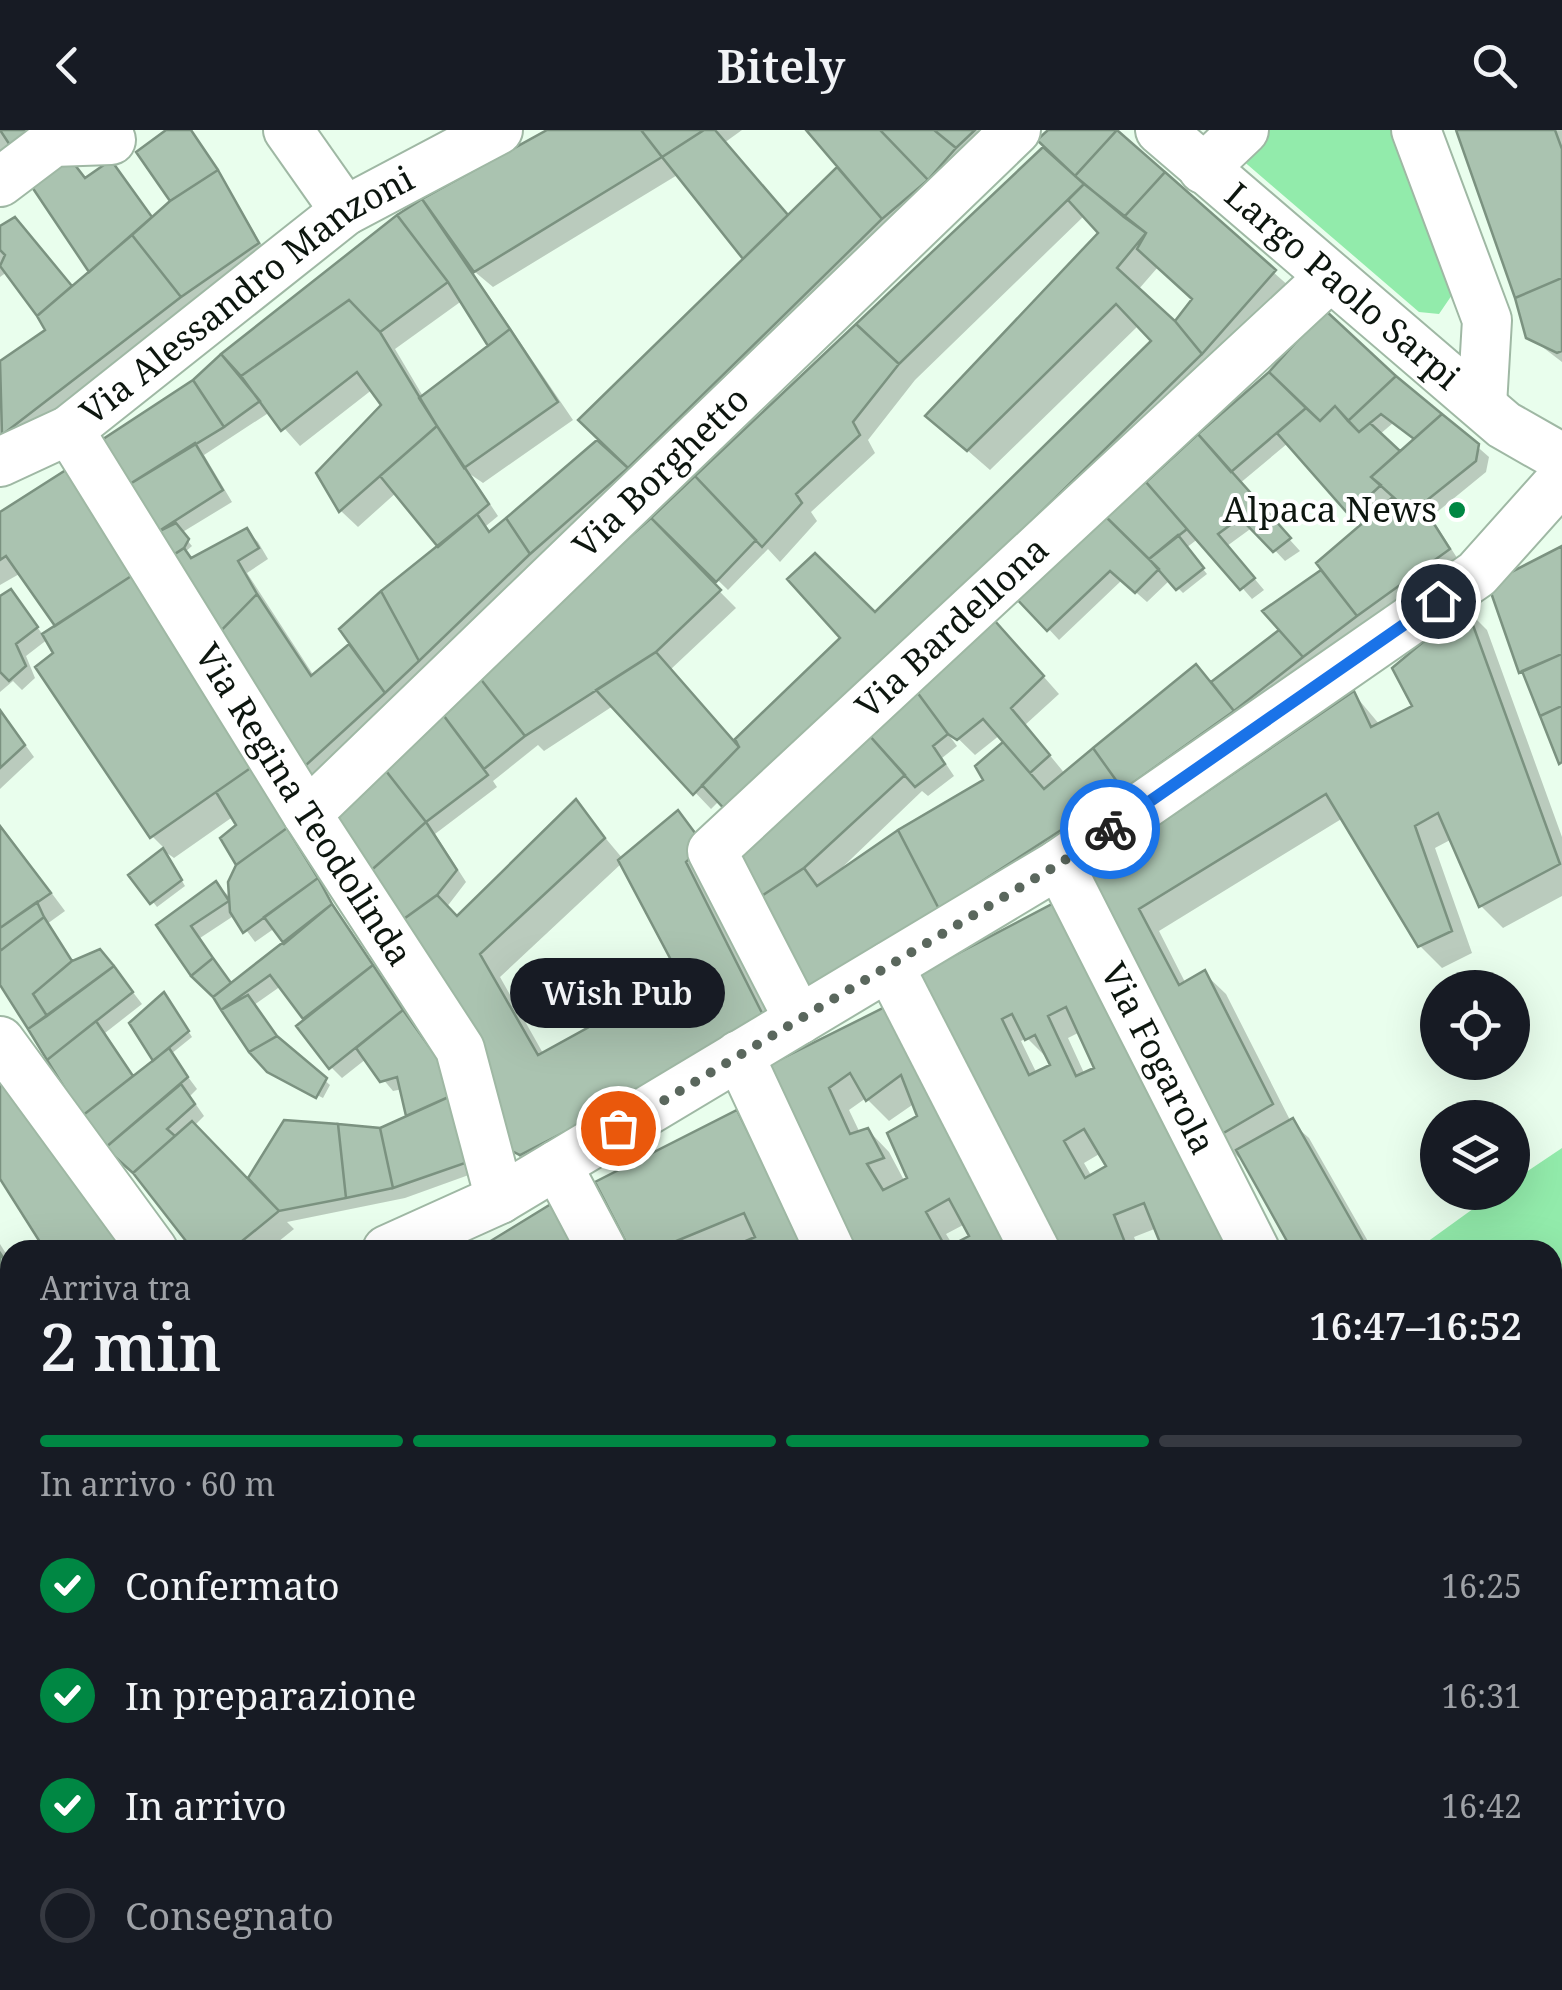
<!DOCTYPE html>
<html lang="it">
<meta charset="utf-8">
<style>
:root{--surface:#171b24;--page:#20242c;--text:#f1f3f6;--muted:#9ea1a6;--line:#363941;--accent:#008743}
body{margin:0;font-family:"Noto Serif",serif;background:var(--page);color:var(--text);height:100vh;display:flex;flex-direction:column;font-size:38px;white-space:nowrap}
*{box-sizing:border-box;margin:0}
p{font-size:32px;color:var(--muted)}
.icon{flex:none;width:55px;height:55px;fill:none;stroke:currentColor;stroke-width:2;stroke-linecap:round;stroke-linejoin:round}
.map{position:relative;flex:1;overflow:hidden}
.drawer{position:absolute;left:0px;top:1110px;width:1562px;height:750px;display:flex;flex-direction:column;background:var(--surface);border-radius:30px 30px 0 0;box-shadow:0 10px 40px #0002}
.drawer>*{flex:none}
.buttons{position:absolute;left:1420px;top:840px;display:grid;gap:20px}
.buttons a{display:grid;place-items:center;width:110px;height:110px;border-radius:50%;background:var(--surface);box-shadow:0 10px 40px #0002;font-size:50px}
.pin{position:absolute;display:grid;place-items:center;width:85px;height:85px;color:#fff;margin:-42px;border:5px solid #fff;border-radius:50%;box-shadow:0 2px 10px #0007}
.courier{position:absolute;display:grid;place-items:center;width:100px;height:100px;margin:-50px;border:8px solid #1a73e8;border-radius:50%;background:#fff;color:#222;box-shadow:0 2px 12px #0007}
.bubble{position:absolute;height:70px;border-radius:35px;background:var(--surface);box-shadow:0 10px 40px #0002;font-size:32px;font-weight:600;line-height:70px;text-align:center}
.overview em{font-style:normal;font-weight:600}
.overview div{display:flex;flex-direction:column-reverse}
.overview{display:flex;align-items:center;justify-content:space-between;height:170px;padding:0 40px}
h1{font-size:65px;font-weight:600;line-height:75px}
.bar{display:grid;grid-template-columns:repeat(4,1fr);gap:15px 10px;align-content:center;height:120px;padding:0 40px}
.bar i{height:12px;border-radius:8px;background:var(--line)}
.bar .selected{background:var(--accent)}
.bar p{grid-column:span 4}
ol{padding:0 40px;list-style:none}
li{display:flex;align-items:center;gap:30px;height:110px}
li p{margin-inline-start:auto}
li .icon{padding:10px;border-radius:50%;background:var(--accent);color:#fff;stroke-width:4}
li:last-child{color:var(--muted)}
li i{width:55px;height:55px;border:5px solid var(--line);border-radius:50%}
header{display:flex;justify-content:space-between;align-items:center;height:130px;padding:0 40px;background:var(--surface);font-size:45px;font-weight:600}
.map>svg:first-child{display:block}
.green{fill:#92ebab}
.shadow{fill:#0003;fill-rule:evenodd}
.building{fill:#aac3b0;stroke:#7b9280;stroke-width:2.5;fill-rule:evenodd}
.lines{fill:none;stroke-linecap:round;stroke-linejoin:round}
.minor-casing{stroke:#9fb8a4;stroke-width:52}
.path{stroke:#95a598;stroke-width:6;stroke-dasharray:5 8;stroke-linecap:butt}
.minor{stroke:#fff;stroke-width:48}
.done{stroke:#5a675d;stroke-width:10;stroke-dasharray:0 18}
.route{stroke:#1a73e8;stroke-width:12}
.poi-dot{fill:#008743;stroke:#fff;stroke-width:4}
.labels{text-anchor:middle;stroke-width:8;stroke-linejoin:round;paint-order:stroke}
.street-label{font-size:35px;fill:#0d160f;stroke:#fff}
.poi-label{font-size:35px;fill:#0d160f;stroke:#fff;text-anchor:end}
</style>
<header><svg class="icon" aria-label="back" viewBox="0 0 24 24"><path d="M15 5l-7 7 7 7"/></svg>Bitely<svg class="icon" aria-label="search" viewBox="0 0 24 24"><circle cx="10" cy="10" r="6"/><path d="M15 15l6 6"/></svg></header>
<div class="map">
<svg width="1562" height="1860" viewBox="0 0 1562 1860">
<rect width="100%" height="100%" fill="#e9feed"/>
<path class="green" d="M1270,0H1391L1454,162L1439,184L1419,182L1241,29Z
M1562,1018V1860H1279L1297,1850H1552V1120H1416L1495,1063L1512,1062L1513,1051Z"/>
<path class="shadow" d="M0,0H66L0,58Z
M170,0H192L268,125L20,320L0,303V234L48,201L7,142L0,147V99L25,101L73,159L93,142L87,50L121,44L154,89L173,72Z
M556,0H742L724,13L788,88L848,45L809,0H1000L312,661L149,406L194,252L399,87L422,72L429,79ZM679,44L746,129L601,310L492,403L486,396L498,386L470,344L483,353L573,290L469,137L493,157ZM463,170L492,216L424,268L395,219ZM373,259L384,276L319,344L341,381L358,397L397,362L441,416L360,525L314,546L247,443L268,429L258,412L247,401L193,430L185,422L192,416L181,403L232,372L204,325L270,282L300,316Z
M1052,0H1115L1291,158L795,666L1012,511L1059,564L1025,595L1066,645L1212,554L1283,500L1266,482L1324,441L1363,396L1288,313L1239,354L1300,421L1285,431L1253,397L1227,416L1264,460L1252,469L1199,408L1186,418L1207,444L1183,463L1170,450L1147,472L1122,450L1059,510L1016,464L1270,244L1325,183L1489,327L1486,342L1431,387L1459,431L829,875L755,706L720,670L711,679L613,576L544,621L538,615L493,651L497,657L435,704L466,752L446,778L457,789L576,673L623,729L678,683L699,705L784,909L532,1040L510,1017L327,685L653,390L1043,20L1094,65L1097,62ZM1085,85L1102,103L928,286L990,340L1139,195L1154,211L742,621L670,540L736,478L653,394L656,390L728,460L768,419L780,432L817,391L811,382L875,323L868,310L915,250ZM1158,137L1194,170L1176,195L1138,160ZM1393,293L1416,310L1400,325L1379,305ZM934,585L975,625L1000,605L1007,613L978,637L986,650L826,753L922,661L928,666L954,646L942,628L957,616ZM622,733L684,848L544,925L500,847Z
M1459,0H1562V232L1528,206Z
M0,385L268,662L337,782L451,946L477,1042L405,1068L287,1092L294,1099L268,1120H197L137,1045L107,1016L0,850V694L65,781L47,794L74,833L119,844L142,874L105,903L135,948L156,931L168,870L192,907L171,924L197,959L190,966L204,986L194,996L248,1052L285,992L380,1000L409,988L403,959L393,961L366,929L342,948L331,937L299,896L306,890L281,856L254,875L280,911L330,955L323,968L268,940L159,796L216,754L232,769L239,735L240,696L234,686L174,728L164,721L185,756L157,777L132,745L165,719L152,706L48,509L26,526L35,548L22,560L13,551L0,562V469L10,462L44,506L59,496L21,443L0,455ZM235,785L255,812L275,798L286,813L232,855L200,808Z
M1466,479L1487,500L1562,707V766L1503,798L1481,776L1452,709L1435,718L1472,823L1442,838L1420,816L1343,688L1159,801L1186,854L1204,843L1226,864L1291,992L1309,1008L1373,1120H1295L1242,1026L1239,1028L1217,1006L1083,749L1354,564L1380,595L1415,577Z
M0,580L34,627L0,659Z
M1053,776L1166,1120L1157,1098L1134,1107L1139,1120H1059L916,848ZM1080,902L1097,939L1085,945L1068,908ZM1027,908L1049,930L1053,936L1037,944L1021,911ZM1101,1023L1109,1037L1092,1047L1084,1033Z
M894,875L1028,1120H857L766,939ZM866,968L889,991L915,973L920,987L911,1050L905,1052L889,1022L868,1000L860,1003L849,980ZM965,1094L973,1107L954,1117L946,1104Z
M736,983L758,1004L816,1120H633Z
M0,1114L10,1130V1377L0,1367Z
M0,1429L10,1439L0,1458Z
M10,1462V1640L0,1652V1475Z
M10,1701V1850H38L21,1860H0V1707Z
M235,1850H600L401,1860L398,1855L386,1860H240Z
M645,1850H716L702,1860H651Z
M719,1850H816L822,1860H725Z
M1060,1850H1344L1325,1860H1065Z"/>
<path class="building" d="M0,0H52L17,26Z
M166,0H191L218,40L170,71L136,22Z
M547,0H641L662,27L474,142L422,69Z
M641,0H704L662,27Z
M704,0H715L788,85L743,129L662,27Z
M806,0H880L928,50L882,89Z
M880,0H934L956,18L928,50Z
M934,0H975L956,18Z
M1048,0H1117L1075,46L1037,10Z
M1117,0L1165,42L1124,87L1075,46Z
M1456,0H1555L1562,19V148L1515,168Z
M1043,17L1084,54L899,234L856,194Z
M65,22L85,48L111,30L152,87L89,142L26,48Z
M837,37L882,89L628,338L578,290Z
M218,40L259,113L181,167L132,105L170,71Z
M1165,42L1276,140L1202,224L1175,191L1192,169L1137,119L1146,103L1124,87Z
M1084,54L1146,103L1117,138L1175,191L1202,224L731,686L702,655L739,617L735,609L840,508L787,449L815,423L875,482L1151,211L1116,174L967,321L925,286L1098,103L1068,70Z
M422,69L510,199L488,216L448,152L397,85Z
M397,85L448,152L380,202L349,170L241,246L221,224Z
M15,87L72,156L37,186L0,136L5,125L0,120V96Z
M132,105L181,167L2,305L0,231L45,200L37,186Z
M1562,148V221L1557,223L1526,208L1515,168Z
M349,170L380,202L437,296L339,382L316,343L381,275L357,242L281,301L241,246Z
M1325,180L1396,246L1348,291L1335,276L1320,291L1269,242Z
M856,194L899,234L853,292L860,305L796,364L802,373L762,417L695,346Z
M510,199L558,272L464,338L419,268Z
M221,224L260,271L224,297L193,250Z
M1269,242L1306,278L1231,342L1198,304Z
M1396,246L1442,284L1414,309L1381,284L1359,302L1348,291Z
M193,250L224,297L130,354L91,317Z
M1335,276L1359,302L1370,293L1400,321L1371,347L1381,355L1349,385L1277,303L1306,278L1320,291Z
M1442,284L1479,314L1476,331L1411,383L1371,347Z
M437,296L489,374L438,417L380,346Z
M1198,304L1291,408L1273,422L1240,388L1218,404L1255,448L1240,460L1146,352Z
M597,310L628,338L530,424L506,388Z
M195,313L223,360L159,401L130,354Z
M69,338L136,443L55,496L6,426L0,430V382Z
M695,346L756,410L716,452L651,388Z
M1146,352L1187,399L1149,429L1101,382Z
M1393,367L1411,383L1422,375L1450,419L1357,486L1316,433Z
M1101,382L1159,439L1135,463L1110,441L1047,501L1012,464Z
M477,384L489,402L506,388L530,424L419,531L381,461Z
M651,388L721,460L656,522L525,606L476,543Z
M176,393L189,409L184,418L161,433L147,407Z
M247,398L259,418L238,431L257,464L209,513L161,433L184,418L191,428Z
M1178,405L1204,438L1176,460L1149,429Z
M1562,416V524L1519,543L1488,454Z
M1321,440L1357,486L1303,527L1262,481Z
M136,443L252,637L150,708L35,537L53,523L42,504Z
M11,459L38,497L16,514L26,536L9,551L0,542V466Z
M381,461L419,531L385,563L339,499Z
M257,464L311,546L349,514L385,563L294,646L209,513Z
M1466,476L1560,734L1479,777L1438,683L1415,696L1452,801L1418,817L1326,664L1139,779L1179,855L1205,840L1273,974L1215,1008L1080,748L1354,561L1371,597L1412,576L1392,538Z
M995,491L1044,546L1011,578L1050,625L1030,643L983,589L957,610L948,604L914,558Z
M1279,500L1303,527L1234,581L1211,552Z
M656,522L739,617L693,665L596,560Z
M1562,524V576L1540,586L1522,541Z
M1196,534L1234,581L1123,660L1093,618Z
M476,543L525,606L484,639L438,578Z
M914,558L948,604L933,616L945,634L915,657L869,605Z
M1562,576V632L1559,634L1540,586Z
M438,578L488,645L426,692L379,632Z
M0,580L25,615L0,638Z
M869,605L905,645L804,738L757,769L731,723Z
M1003,612L1044,659L1093,618L1123,660L939,779L898,700L983,650L975,636Z
M379,632L426,692L367,744L324,685Z
M252,637L287,698L236,735L220,708L236,695L216,662Z
M576,669L605,708L480,824L538,925L680,847L618,730L678,680L704,715L686,732L764,887L667,949L520,1025L508,1019L401,791L437,765L457,786Z
M426,692L457,740L437,765L401,791L367,744Z
M0,696L51,763L0,798Z
M287,698L318,748L243,803L230,782L228,752L236,735Z
M898,700L939,779L811,860L757,769L804,738L817,756Z
M163,718L182,750L150,774L128,745Z
M318,748L332,774L284,814L264,787Z
M216,751L229,771L191,796L213,828L191,846L156,795Z
M37,772L44,787L0,821V798Z
M1054,773L1236,1120H1163L1144,1073L1114,1085L1128,1120H1056L913,847ZM1066,877L1094,938L1076,946L1048,886ZM1012,884L1025,910L1035,905L1050,935L1029,945L1002,889ZM1084,999L1106,1036L1085,1048L1064,1011Z
M332,774L373,835L303,889L270,845L221,880L213,867Z
M44,787L72,831L33,864L47,886L28,899L0,855V821Z
M100,819L114,836L47,886L33,864L72,831Z
M213,828L231,853L213,867L191,846Z
M373,835L403,880L329,939L296,896Z
M114,836L133,862L47,930L28,899Z
M164,862L189,901L153,931L129,893Z
M248,865L277,906L249,922L221,880Z
M895,872L1019,1120H854L763,938ZM850,943L866,971L901,945L917,986L887,1003L907,1048L883,1060L867,1034L884,1028L868,998L850,1004L829,958ZM949,1069L969,1106L946,1118L926,1082Z
M403,880L441,933L453,965L406,986L397,947L380,952L356,918Z
M96,891L133,946L82,986L47,930Z
M277,906L327,948L316,968L267,942L249,922Z
M169,918L188,947L105,1018L82,986Z
M0,939L130,1120H45L0,1049Z
M181,954L195,974L167,999L175,1006L133,1043L105,1018Z
M453,965L468,1032L393,1058L380,998Z
M737,980L807,1120H725L755,1107L744,1083L674,1112L678,1120H630L595,1052Z
M1293,988L1368,1120H1292L1236,1020Z
M284,990L338,994L346,1068L279,1081L248,1048Z
M192,991L279,1081L231,1120H193L133,1043Z
M338,994L380,998L393,1058L346,1068Z
M564,1066L593,1120H476Z
M0,1123L10,1138V1354L0,1361Z
M10,1461V1592L0,1604V1474Z
M10,1699V1833L1,1837L14,1860H0V1704Z
M232,1850H334L307,1860H237Z
M393,1850H559L551,1860H398Z
M559,1850H584L590,1860H551Z
M642,1850H693L699,1860H648Z
M717,1850H808L814,1860H723Z
M1057,1850H1121L1102,1860H1063Z
M1121,1850H1297L1279,1860H1102Z"/>
<g class="lines">
<defs>
<g id="minor">
<path d="M288,0L345,81"/>
<path id="s1" d="M1160,0L1504,295L1562,328"/>
<path d="M1416,0L1487,190L1482,275"/>
<path d="M1203,39L1244,0"/>
<path d="M0,52L53,12L111,10"/>
<path id="s2" d="M69,300L307,684L460,919L500,1069"/>
<path id="s3" d="M0,332L69,300L345,81L498,0"/>
<path id="s4" d="M307,684L1016,0"/>
<path id="s5" d="M1059,734L1255,1120"/>
<path d="M889,836L1035,1120"/>
<path id="s6" d="M799,890L712,721L1330,147"/>
<path d="M0,911L153,1120"/>
<path d="M739,925L830,1120"/>
<path d="M557,1035L602,1120"/>
<path d="M387,1120L500,1069L1059,734L1477,444L1562,349"/>
<path d="M0,1398L10,1410"/>
<path d="M591,1850L596,1860"/>
</g>
</defs>
<use href="#minor" class="minor-casing"/>
<path class="path" d="M1552,1161H1553
M1552,1505L1562,1528
M1509,1860L1562,1847"/>
<use href="#minor" class="minor"/>
</g>
<g class="lines">
<path class="done" d="M618,998L1059,734L1110,699"/>
<path class="route" d="M1110,699L1438,471"/>
</g>
<circle class="poi-dot" cx="1457" cy="380" r="10"/>
<g class="labels">
<g class="street-label">
<text dy="12" stroke="none"><textPath href="#s1" startOffset="240">Largo Paolo Sarpi</textPath></text>
<text dy="12" stroke="none"><textPath href="#s3" startOffset="300">Via Alessandro Manzoni</textPath></text>
<text dy="12" stroke="none"><textPath href="#s4" startOffset="492">Via Borghetto</textPath></text>
<text dy="12" stroke="none"><textPath href="#s6" startOffset="518">Via Bardellona</textPath></text>
<text dy="12" stroke="none"><textPath href="#s2" startOffset="442">Via Regina Teodolinda</textPath></text>
<text dy="12" stroke="none"><textPath href="#s5" startOffset="218">Via Fogarola</textPath></text>
</g>
<g class="poi-label">
<text x="1437" y="392">Alpaca News</text>
</g>
</g>
</svg>
<div class="buttons">
<a><svg class="icon" aria-label="locate" viewBox="0 0 24 24"><circle cx="12" cy="12" r="6"/><path d="M12 2v4M12 18v4M2 12h4M18 12h4"/></svg></a>
<a><svg class="icon" aria-label="layers" viewBox="0 0 24 24"><path d="M12 4l9 5-9 5-9-5zM3 14l9 5 9-5"/></svg></a>
</div>
<div class="pin" style="left:618px;top:998px;background:#ea580c"><svg class="icon" aria-label="bag" viewBox="0 0 24 24"><path d="M5 8h14l-1 12H6zM9 8a3 3 0 0 1 6 0"/></svg></div>
<div class="pin" style="left:1438px;top:471px;background:#1f2937"><svg class="icon" aria-label="home" viewBox="0 0 24 24"><path d="M3 11l9-7 9 7M6 9v11h12V9"/></svg></div>
<div class="courier" style="left:1110px;top:699px"><svg class="icon" aria-label="bike" viewBox="0 0 24 24"><circle cx="6" cy="16" r="4"/><circle cx="18" cy="16" r="4"/><path d="M6 16l4-8h5l3 8M10 8l3 8H6M13 5h3"/></svg></div>
<div class="bubble" style="left:510px;top:828px;width:215px">Wish Pub</div>
<section class="drawer">
<div class="overview"><div><h1>2 min</h1><p>Arriva tra</p></div><em>16:47–16:52</em></div>
<div class="bar"><i class="selected"></i><i class="selected"></i><i class="selected"></i><i></i><p>In arrivo · 60 m</p></div>
<ol>
<li><svg class="icon" aria-label="check" viewBox="0 0 24 24"><path d="M5 12l5 5 9-10"/></svg>Confermato<p>16:25</p></li>
<li><svg class="icon" aria-label="check" viewBox="0 0 24 24"><path d="M5 12l5 5 9-10"/></svg>In preparazione<p>16:31</p></li>
<li><svg class="icon" aria-label="check" viewBox="0 0 24 24"><path d="M5 12l5 5 9-10"/></svg>In arrivo<p>16:42</p></li>
<li><i></i>Consegnato</li>
</ol>
</section>
</div>
